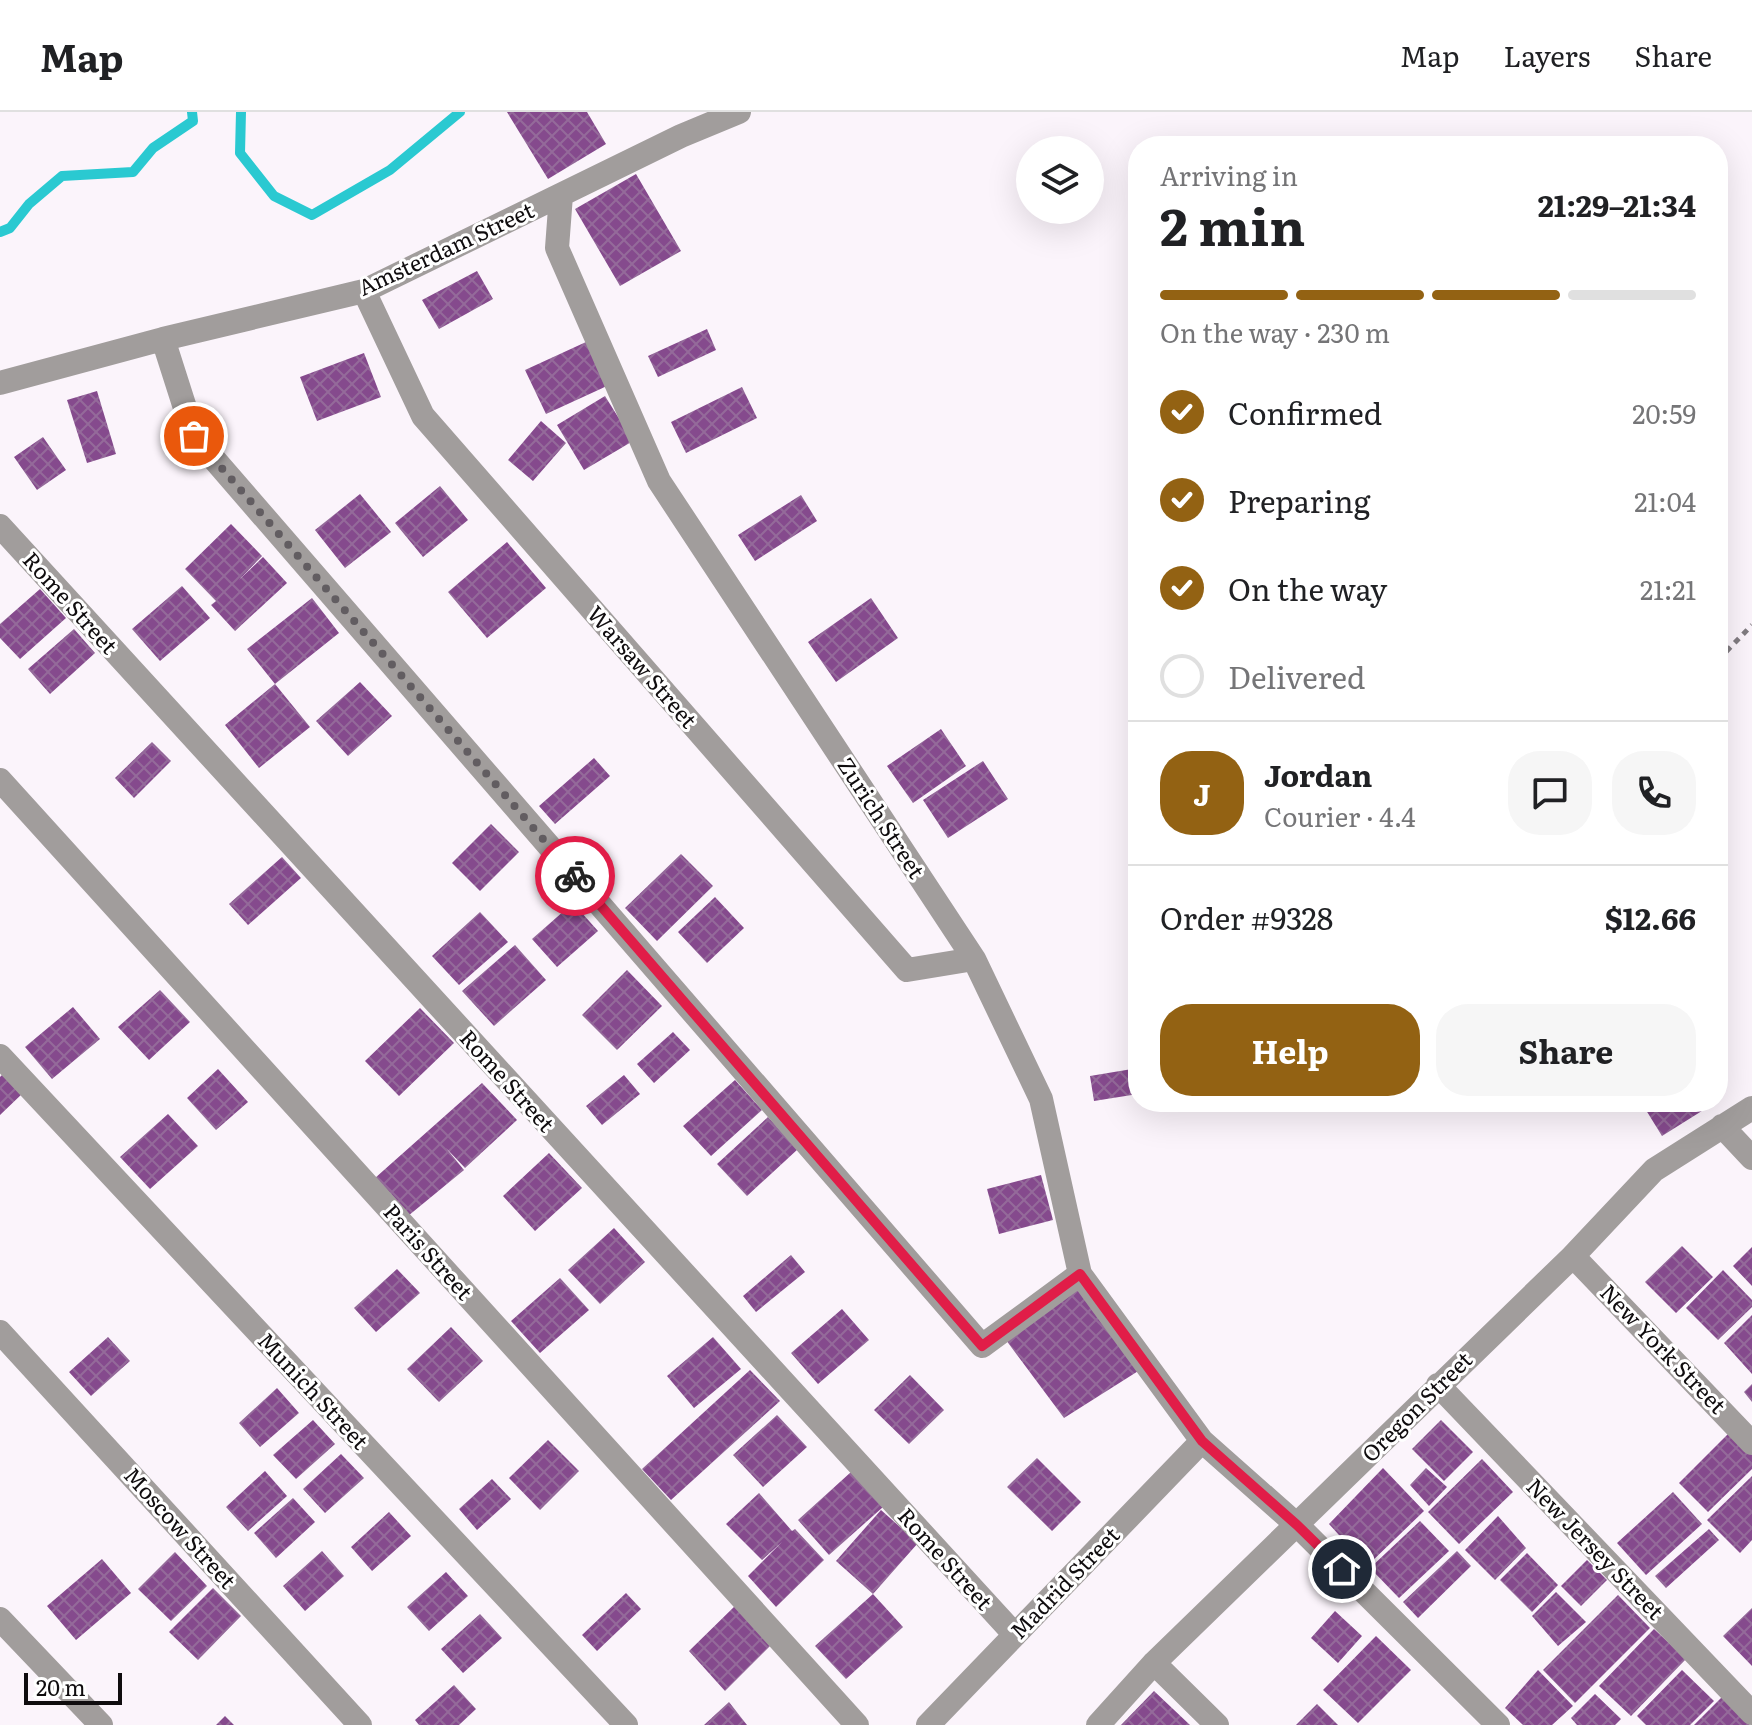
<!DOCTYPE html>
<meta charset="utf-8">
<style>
:root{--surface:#fff;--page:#f6f6f6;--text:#202124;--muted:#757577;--line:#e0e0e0;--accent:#936213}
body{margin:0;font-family:Literata,serif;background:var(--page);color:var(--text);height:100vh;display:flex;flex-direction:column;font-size:30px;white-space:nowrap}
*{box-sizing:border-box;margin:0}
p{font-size:26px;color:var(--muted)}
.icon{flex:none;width:44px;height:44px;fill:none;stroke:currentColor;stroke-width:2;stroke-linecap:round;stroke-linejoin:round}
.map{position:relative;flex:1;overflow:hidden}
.drawer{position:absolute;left:1128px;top:24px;width:600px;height:976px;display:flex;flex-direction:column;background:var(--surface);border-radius:32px;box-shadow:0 8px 32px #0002}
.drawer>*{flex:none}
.buttons{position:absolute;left:1016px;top:24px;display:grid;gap:16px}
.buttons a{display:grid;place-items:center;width:88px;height:88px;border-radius:50%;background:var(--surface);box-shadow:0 8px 32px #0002;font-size:40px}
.scale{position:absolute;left:24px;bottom:20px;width:98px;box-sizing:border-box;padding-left:8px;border:4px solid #0f0c0e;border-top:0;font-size:22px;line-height:28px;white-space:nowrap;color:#0f0c0e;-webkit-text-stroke:6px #fff;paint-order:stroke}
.pin{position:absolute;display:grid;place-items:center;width:68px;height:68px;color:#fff;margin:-34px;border:4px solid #fff;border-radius:50%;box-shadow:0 2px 8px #0007}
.courier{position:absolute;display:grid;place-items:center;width:80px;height:80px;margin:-40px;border:6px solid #e11d48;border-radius:50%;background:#fff;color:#222;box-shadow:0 2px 10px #0007}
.head em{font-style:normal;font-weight:700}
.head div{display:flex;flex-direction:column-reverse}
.head{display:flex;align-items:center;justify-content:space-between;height:136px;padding:0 32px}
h1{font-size:52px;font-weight:700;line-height:60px}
.bar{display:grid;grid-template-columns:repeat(4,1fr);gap:12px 8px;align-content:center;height:96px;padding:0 32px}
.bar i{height:10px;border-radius:6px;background:var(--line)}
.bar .current{background:var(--accent)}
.bar p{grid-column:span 4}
.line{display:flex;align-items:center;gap:20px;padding:0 32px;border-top:2px solid var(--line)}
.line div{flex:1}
.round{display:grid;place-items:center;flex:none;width:84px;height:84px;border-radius:32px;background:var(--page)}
ol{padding:0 32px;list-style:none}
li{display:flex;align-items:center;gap:24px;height:88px}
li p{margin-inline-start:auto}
li .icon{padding:8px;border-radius:50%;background:var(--accent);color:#fff;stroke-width:4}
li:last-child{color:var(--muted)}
li i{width:44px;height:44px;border:4px solid var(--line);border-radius:50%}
.action{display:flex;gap:16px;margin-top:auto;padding:16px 32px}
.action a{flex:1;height:92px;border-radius:32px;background:var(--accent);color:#fff;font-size:32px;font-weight:700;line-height:92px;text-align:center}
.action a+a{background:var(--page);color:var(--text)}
header{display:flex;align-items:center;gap:48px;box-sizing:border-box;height:112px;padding:0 40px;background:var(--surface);border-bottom:2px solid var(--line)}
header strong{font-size:38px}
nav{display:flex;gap:44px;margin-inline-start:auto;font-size:28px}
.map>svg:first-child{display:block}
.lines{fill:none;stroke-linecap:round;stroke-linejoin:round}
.stream{stroke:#2ac9d1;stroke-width:10}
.building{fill:url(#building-cross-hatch)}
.path{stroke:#807b80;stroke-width:5;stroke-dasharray:6 6;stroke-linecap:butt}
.street{stroke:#a19d9c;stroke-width:24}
.done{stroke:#625d61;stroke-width:8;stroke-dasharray:0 14.4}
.route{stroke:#e11d48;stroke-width:10}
.labels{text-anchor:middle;stroke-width:6;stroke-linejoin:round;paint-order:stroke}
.street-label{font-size:22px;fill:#0f0c0e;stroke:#fff}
</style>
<header>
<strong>Map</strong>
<nav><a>Map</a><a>Layers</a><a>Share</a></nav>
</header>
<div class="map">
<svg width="1752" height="1613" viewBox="0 0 1752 1613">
<defs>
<pattern id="building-cross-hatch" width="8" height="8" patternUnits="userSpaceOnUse" patternTransform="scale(2)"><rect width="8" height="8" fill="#854a8d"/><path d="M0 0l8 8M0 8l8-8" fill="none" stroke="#946a9a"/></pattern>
</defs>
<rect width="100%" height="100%" fill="#fbf4fb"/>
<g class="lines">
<path class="stream" d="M241,0L240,41L274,84L312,103L390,58L460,0
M0,120L10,116L29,92L62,64L133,60L153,36L193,9L192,0"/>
</g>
<path class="building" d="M507,0H587L606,32L548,67Z
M636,62L681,139L620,174L575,97Z
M477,159L493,187L439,217L422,188Z
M707,217L716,238L658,265L648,244Z
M586,230L607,274L546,302L525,258Z
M364,241L381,285L317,309L300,265Z
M742,275L757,306L686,341L671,310Z
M97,279L116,342L87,351L67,288Z
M605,284L633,329L584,358L557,313Z
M541,309L566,331L533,369L508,348Z
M43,325L66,358L37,378L14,345Z
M440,374L468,408L423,445L395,411Z
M360,382L391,420L345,456L315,418Z
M801,383L817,409L755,449L738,423Z
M231,412L262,444L239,468L263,445L287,471L235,519L211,493L216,489L185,457Z
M507,430L546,476L487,526L448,480Z
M182,474L210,506L160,549L132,517Z
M40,477L66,506L20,547L0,526V512Z
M312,486L339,521L275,572L247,537Z
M871,486L898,526L836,570L808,530Z
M74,517L95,541L50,582L28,557Z
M360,570L392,604L348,644L316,609Z
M275,572L310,615L259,656L225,613Z
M941,617L966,654L913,691L887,654Z
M152,630L171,649L134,686L115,666Z
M594,646L610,664L555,712L539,694Z
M983,649L1008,687L948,726L923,688Z
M491,712L519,740L480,779L452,751Z
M681,742L713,774L657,829L625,796Z
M282,745L301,766L248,813L229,792Z
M715,785L744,816L707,851L678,820Z
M573,791L598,819L557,855L532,827Z
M480,800L508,830L459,873L432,844Z
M515,833L546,868L494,914L462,879Z
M627,858L662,894L617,938L582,903Z
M160,878L190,910L149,948L118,915Z
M73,895L100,927L52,967L25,935Z
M420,896L454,931L399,984L365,949Z
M673,920L690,938L654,971L637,952Z
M1138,956V982L1094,989L1090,964Z
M218,957L248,990L216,1018L187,986Z
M4,961L23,981L0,1003V965Z
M624,963L640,982L602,1013L586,994Z
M735,968L762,998L711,1044L683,1014Z
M482,971L517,1008L465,1056L446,1036L464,1058L408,1104L375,1066Z
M1641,990H1701L1705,997L1662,1024Z
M168,1002L198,1034L150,1077L120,1045Z
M768,1005L798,1037L747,1084L717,1052Z
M549,1041L582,1076L535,1119L503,1084Z
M1041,1063L1053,1108L999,1122L987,1077Z
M614,1116L645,1150L600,1192L568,1158Z
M1682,1134L1713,1165L1676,1201L1645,1170Z
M1752,1135V1174L1733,1154Z
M791,1143L805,1160L756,1200L743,1184Z
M397,1157L420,1181L376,1220L354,1196Z
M1723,1158L1752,1188V1195L1718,1228L1686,1196Z
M560,1166L589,1198L540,1241L511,1209Z
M1079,1168L1143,1256L1064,1306L1003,1224Z
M842,1197L869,1228L818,1272L791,1241Z
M1752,1203V1262L1724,1231Z
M451,1215L483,1249L439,1290L407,1257Z
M108,1225L130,1249L91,1284L69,1260Z
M713,1225L741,1257L694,1296L667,1264Z
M750,1258L780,1289L671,1388L642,1357Z
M910,1263L944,1298L909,1332L874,1298Z
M1752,1272V1290L1744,1280Z
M277,1276L299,1301L260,1335L239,1311Z
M777,1303L807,1335L763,1375L733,1343Z
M313,1308L335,1332L296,1367L273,1343Z
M1441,1308L1473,1340L1444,1369L1412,1337Z
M1730,1320L1752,1342V1357L1708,1400L1679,1371Z
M548,1328L579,1359L540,1398L509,1366Z
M341,1342L364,1366L325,1401L303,1377Z
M1037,1346L1081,1390L1052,1419L1007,1375Z
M1482,1347L1513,1380L1459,1432L1428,1400Z
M1383,1356L1424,1399L1367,1454L1329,1412Z
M1426,1356L1447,1375L1429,1394L1410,1373Z
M265,1359L287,1384L248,1419L226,1395Z
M851,1360L883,1395L829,1443L798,1408Z
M1752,1364V1428L1740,1441L1707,1408Z
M492,1367L511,1387L477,1418L459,1397Z
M1673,1380L1702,1412L1646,1463L1617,1431Z
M759,1381L792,1419L795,1417L824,1448L776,1495L748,1464L782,1430L762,1448L726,1412Z
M293,1386L315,1410L276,1446L254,1421Z
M881,1398L918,1431L873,1482L903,1515L846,1567L815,1534L873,1482L836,1449Z
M389,1400L411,1424L372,1459L351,1435Z
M1498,1404L1526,1436L1495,1468L1465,1438Z
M1420,1409L1449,1439L1399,1486L1370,1456Z
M1709,1417L1719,1428L1666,1476L1655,1464Z
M322,1439L344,1464L305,1499L283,1474Z
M1457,1439L1471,1454L1418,1506L1403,1490Z
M175,1440L207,1474L171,1509L138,1477Z
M1527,1441L1558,1473L1532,1500L1500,1468Z
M102,1447L131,1481L76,1528L47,1494Z
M1587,1448L1607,1468L1581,1494L1561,1474Z
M446,1460L468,1484L429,1519L407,1495Z
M213,1476L241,1504L198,1548L169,1520Z
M1556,1480L1586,1510L1558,1534L1532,1504Z
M626,1481L641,1497L597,1539L582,1523Z
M1618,1483L1650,1516L1575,1591L1543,1558Z
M737,1492L773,1531L725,1579L689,1539Z
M1752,1496V1554L1723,1524Z
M1335,1499L1362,1524L1338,1551L1311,1526Z
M480,1502L502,1526L463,1561L441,1537Z
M1654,1517L1686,1547L1631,1604L1599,1574Z
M1376,1524L1411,1558L1358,1611L1323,1578Z
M1538,1558L1573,1594L1552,1613H1523L1505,1596Z
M1682,1558L1714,1589L1690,1613H1646L1637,1604Z
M454,1573L476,1597L459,1613H419L415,1608Z
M1154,1579L1190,1613H1121Z
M1595,1582L1621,1607L1615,1613H1577L1571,1606Z
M1722,1585L1750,1613H1694Z
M729,1590L747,1613H704Z
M1317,1592L1338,1613H1296Z
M225,1604L234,1613H216Z"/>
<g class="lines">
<path class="path" d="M1718,548L1752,513"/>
<path class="street" d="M561,83L557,136L659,369L974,847L1041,987L1080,1162L1202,1329L1297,1413L1498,1613
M364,179L423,304L907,858L974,847
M163,227L194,324L982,1234L1080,1162
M0,271L163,227L364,179L681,24L739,0
M0,414L1015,1523
M0,668L857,1613
M0,944L626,1613
M1722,1014L1752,1046
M1573,1144L1752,1331
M0,1220L360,1613
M1438,1273L1752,1601
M0,1507L101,1613
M1154,1551L1217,1613
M928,1613L1202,1329
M1098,1613L1154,1551L1573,1144L1654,1058L1752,996"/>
</g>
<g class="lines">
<path class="done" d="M194,324L575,764"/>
<path class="route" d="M575,764L982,1234L1080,1162L1202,1329L1297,1413L1342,1457"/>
</g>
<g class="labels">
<g class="street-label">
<text transform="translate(446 137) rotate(-25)" y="8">Amsterdam Street</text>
<text transform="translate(70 491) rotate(48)" y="8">Rome Street</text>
<text transform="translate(642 555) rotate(49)" y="8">Warsaw Street</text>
<text transform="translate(881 706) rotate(57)" y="8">Zurich Street</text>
<text transform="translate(507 969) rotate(48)" y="8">Rome Street</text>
<text transform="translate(428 1140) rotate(48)" y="8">Paris Street</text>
<text transform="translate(1663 1237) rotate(46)" y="8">New York Street</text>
<text transform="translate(313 1279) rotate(47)" y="8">Munich Street</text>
<text transform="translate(1417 1295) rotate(-45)" y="8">Oregon Street</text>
<text transform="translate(180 1416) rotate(48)" y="8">Moscow Street</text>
<text transform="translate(1595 1437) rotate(46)" y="8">New Jersey Street</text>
<text transform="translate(945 1447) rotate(48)" y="8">Rome Street</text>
<text transform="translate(1065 1471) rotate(-46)" y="8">Madrid Street</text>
</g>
</g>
</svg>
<div class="buttons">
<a><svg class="icon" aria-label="layers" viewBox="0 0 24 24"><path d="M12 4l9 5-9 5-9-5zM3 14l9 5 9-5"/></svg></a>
</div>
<div class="scale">20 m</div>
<div class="pin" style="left:194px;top:324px;background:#ea580c"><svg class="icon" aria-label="bag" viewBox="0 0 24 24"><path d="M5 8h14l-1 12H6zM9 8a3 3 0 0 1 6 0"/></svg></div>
<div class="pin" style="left:1342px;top:1457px;background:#1f2937"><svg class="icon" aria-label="home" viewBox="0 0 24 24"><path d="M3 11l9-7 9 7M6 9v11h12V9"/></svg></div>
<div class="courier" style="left:575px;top:764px"><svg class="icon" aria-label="bike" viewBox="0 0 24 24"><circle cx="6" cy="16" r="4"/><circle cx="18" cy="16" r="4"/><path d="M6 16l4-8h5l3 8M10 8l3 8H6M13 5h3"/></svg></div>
<section class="drawer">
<div class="head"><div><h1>2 min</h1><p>Arriving in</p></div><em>21:29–21:34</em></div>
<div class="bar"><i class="current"></i><i class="current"></i><i class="current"></i><i></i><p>On the way · 230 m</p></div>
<ol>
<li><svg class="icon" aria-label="check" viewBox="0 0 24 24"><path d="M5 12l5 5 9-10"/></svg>Confirmed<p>20:59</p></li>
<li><svg class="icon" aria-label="check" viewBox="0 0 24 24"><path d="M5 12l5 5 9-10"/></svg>Preparing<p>21:04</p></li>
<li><svg class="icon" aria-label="check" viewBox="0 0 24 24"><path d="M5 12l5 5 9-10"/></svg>On the way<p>21:21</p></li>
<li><i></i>Delivered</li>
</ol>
<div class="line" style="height:144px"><b class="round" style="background:var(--accent);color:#fff">J</b><div><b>Jordan</b><p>Courier · 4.4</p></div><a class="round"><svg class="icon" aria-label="chat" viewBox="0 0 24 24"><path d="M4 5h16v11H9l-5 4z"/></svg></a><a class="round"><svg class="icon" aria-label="phone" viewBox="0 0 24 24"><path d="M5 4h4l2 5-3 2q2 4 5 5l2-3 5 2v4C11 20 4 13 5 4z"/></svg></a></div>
<div class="line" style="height:104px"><div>Order #9328</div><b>$12.66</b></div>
<div class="action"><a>Help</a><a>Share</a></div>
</section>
</div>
